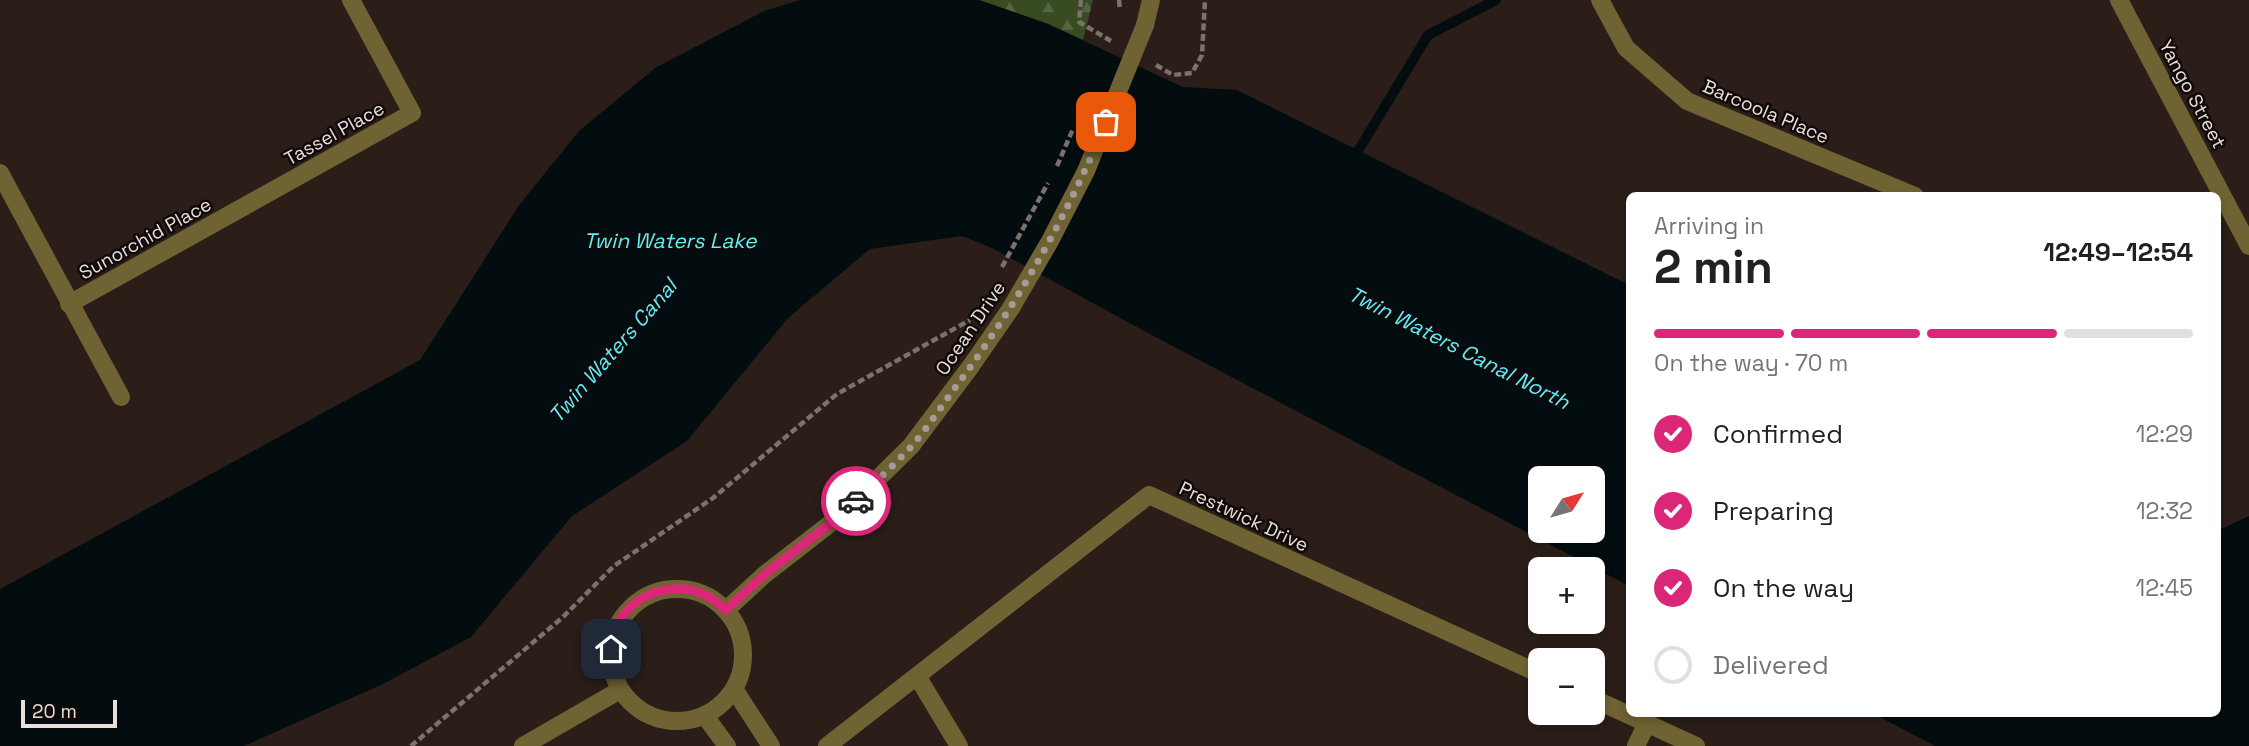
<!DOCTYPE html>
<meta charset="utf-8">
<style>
:root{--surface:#fff;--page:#f2f2f2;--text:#202124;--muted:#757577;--line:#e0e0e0;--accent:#db2777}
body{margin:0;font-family:"Space Grotesk",sans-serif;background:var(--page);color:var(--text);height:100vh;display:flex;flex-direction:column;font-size:26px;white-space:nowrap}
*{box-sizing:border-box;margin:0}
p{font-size:23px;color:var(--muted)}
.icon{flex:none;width:38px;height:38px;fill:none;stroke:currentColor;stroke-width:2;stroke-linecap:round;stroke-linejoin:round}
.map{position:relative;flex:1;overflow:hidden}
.side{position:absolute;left:1626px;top:192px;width:595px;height:525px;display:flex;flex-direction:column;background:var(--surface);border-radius:10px;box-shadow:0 4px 10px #0003}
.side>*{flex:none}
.needle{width:46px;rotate:53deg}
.controls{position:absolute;left:1528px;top:466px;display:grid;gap:14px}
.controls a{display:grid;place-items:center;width:77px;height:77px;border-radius:10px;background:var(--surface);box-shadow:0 4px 10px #0003;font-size:35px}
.scale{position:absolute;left:21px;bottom:18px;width:96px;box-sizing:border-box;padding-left:7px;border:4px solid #e8dfdb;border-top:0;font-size:19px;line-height:24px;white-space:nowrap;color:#e8dfdb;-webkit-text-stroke:5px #0f0a08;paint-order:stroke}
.pin{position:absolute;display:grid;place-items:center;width:60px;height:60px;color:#fff;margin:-30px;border-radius:14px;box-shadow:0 4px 10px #0006}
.courier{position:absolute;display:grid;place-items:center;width:70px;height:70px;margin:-35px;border:5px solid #db2777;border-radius:50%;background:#fff;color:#222;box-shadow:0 2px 9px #0007}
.overview em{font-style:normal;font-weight:800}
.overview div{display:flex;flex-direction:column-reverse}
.overview{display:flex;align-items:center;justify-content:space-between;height:119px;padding:0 28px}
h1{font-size:46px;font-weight:800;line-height:52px}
.bar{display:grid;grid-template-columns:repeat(4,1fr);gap:10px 7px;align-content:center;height:84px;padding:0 28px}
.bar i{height:9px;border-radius:5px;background:var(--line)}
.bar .active{background:var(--accent)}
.bar p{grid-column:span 4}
ol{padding:0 28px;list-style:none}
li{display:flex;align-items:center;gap:21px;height:77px}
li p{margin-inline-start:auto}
li .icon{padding:7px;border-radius:50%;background:var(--accent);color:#fff;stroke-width:4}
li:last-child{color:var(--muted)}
li i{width:38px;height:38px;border:4px solid var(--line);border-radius:50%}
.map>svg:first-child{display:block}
.forest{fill:url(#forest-firs)}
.water{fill:#030d0f;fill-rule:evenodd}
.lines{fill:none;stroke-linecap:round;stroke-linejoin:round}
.stream{stroke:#030d0f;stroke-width:10}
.path{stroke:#7c716c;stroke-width:4.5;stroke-dasharray:7 3.5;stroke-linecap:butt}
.minor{stroke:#706333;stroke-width:18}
.tertiary{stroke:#706333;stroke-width:18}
.path-bridge{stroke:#7c716c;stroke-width:4.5;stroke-dasharray:7 3.5;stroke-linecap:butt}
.tertiary-bridge{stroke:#706333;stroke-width:18}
.done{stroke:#a69b97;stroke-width:7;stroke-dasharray:0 12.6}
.route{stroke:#db2777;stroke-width:9}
.labels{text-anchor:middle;stroke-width:5;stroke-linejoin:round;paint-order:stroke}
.street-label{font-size:19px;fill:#e8dfdb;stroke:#0f0a08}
.water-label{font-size:21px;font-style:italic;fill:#5eedfd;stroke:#0f0a08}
</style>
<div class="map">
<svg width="2249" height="746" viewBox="0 0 2249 746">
<defs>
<pattern id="forest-firs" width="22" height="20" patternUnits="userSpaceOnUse" patternTransform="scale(1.75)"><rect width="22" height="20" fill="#384b22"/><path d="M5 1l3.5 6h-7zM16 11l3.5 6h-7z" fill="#556442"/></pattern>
</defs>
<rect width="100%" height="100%" fill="#2b1e19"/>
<path class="forest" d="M979,0H1093L1083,40L1048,24Z"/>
<path class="water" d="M800,0H979L1048,24L1183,87L1237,90L1629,285V586L1146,332L992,248L962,236L870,249L788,318L687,441L572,516L471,637L383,684L244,746H0V589L420,360L520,204L579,131L655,68L764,11ZM1540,478H1592V530H1540Z
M2249,516V746H1935L1874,714H2217V531Z"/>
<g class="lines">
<path class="stream" d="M1352,161L1428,35L1496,0"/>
<path class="path" d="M1081,0L1079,22L1111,41
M1119,0L1120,10
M1156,65L1173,75L1192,73L1202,55L1205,0
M411,746L563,617L614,566L713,498L837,394L970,320"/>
<path class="minor" d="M1600,0L1626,48L1687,101L1915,196
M2119,0L2249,246
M0,173L121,397
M69,304L412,113L351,0
M917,676L959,746
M734,689L771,746
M1592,698L1696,746
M705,716L727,746
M827,746L1149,495L1540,674
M1636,746L1647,723"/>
<path class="tertiary" d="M1145,25L1151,0
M611 655a66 66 0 1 1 132 0a66 66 0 1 1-132 0Z
M726,610L764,575L840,516L911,446L971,366L1011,308
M523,746L620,690"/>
<path class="path-bridge" d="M1057,166L1073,129
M1002,267L1048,183"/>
<path class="tertiary-bridge" d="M1011,308L1050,241L1086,171L1145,25"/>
</g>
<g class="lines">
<path class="done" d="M856,501C874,483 893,466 910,448C926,430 940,408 955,388C1016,306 1067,217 1106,122"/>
<path class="route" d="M611,649C612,642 613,634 616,627C632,593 676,578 709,597C715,600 720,606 726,610L764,575L840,516L856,501"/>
</g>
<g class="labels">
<g class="street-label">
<text transform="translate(2193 94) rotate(62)" y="7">Yango Street</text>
<text transform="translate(1766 111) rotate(23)" y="7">Barcoola Place</text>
<text transform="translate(334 133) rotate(-29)" y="7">Tassel Place</text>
<text transform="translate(145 238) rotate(-29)" y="7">Sunorchid Place</text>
<text transform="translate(970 328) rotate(-56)" y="7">Ocean Drive</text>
<text transform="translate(1244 516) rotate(25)" y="7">Prestwick Drive</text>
</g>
<g class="water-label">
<text x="670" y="248">Twin Waters Lake</text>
<text transform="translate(1459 348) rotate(27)" y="7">Twin Waters Canal North</text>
<text transform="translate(613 351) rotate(-49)" y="7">Twin Waters Canal</text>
</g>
</g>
</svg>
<div class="controls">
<a><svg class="needle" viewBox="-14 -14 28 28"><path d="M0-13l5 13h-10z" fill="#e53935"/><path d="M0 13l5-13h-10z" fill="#757577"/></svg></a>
<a>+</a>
<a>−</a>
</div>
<div class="scale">20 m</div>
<div class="pin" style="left:1106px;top:122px;background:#ea580c"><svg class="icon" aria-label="bag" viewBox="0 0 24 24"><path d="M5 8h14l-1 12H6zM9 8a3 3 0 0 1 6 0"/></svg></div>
<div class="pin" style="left:611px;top:649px;background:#1f2937"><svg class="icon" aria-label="home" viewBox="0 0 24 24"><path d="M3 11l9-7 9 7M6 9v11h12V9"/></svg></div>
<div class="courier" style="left:856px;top:501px"><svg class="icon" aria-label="car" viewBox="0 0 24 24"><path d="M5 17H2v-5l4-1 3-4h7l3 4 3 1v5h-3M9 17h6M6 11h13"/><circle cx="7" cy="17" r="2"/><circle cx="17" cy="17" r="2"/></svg></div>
<section class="side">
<div class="overview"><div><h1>2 min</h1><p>Arriving in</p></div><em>12:49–12:54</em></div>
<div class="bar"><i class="active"></i><i class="active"></i><i class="active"></i><i></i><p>On the way · 70 m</p></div>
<ol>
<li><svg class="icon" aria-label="check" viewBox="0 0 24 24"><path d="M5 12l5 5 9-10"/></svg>Confirmed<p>12:29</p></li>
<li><svg class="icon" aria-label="check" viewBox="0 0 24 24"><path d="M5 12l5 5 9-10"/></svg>Preparing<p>12:32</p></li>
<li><svg class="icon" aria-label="check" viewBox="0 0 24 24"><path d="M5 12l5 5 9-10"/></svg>On the way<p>12:45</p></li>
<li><i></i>Delivered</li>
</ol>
</section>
</div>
